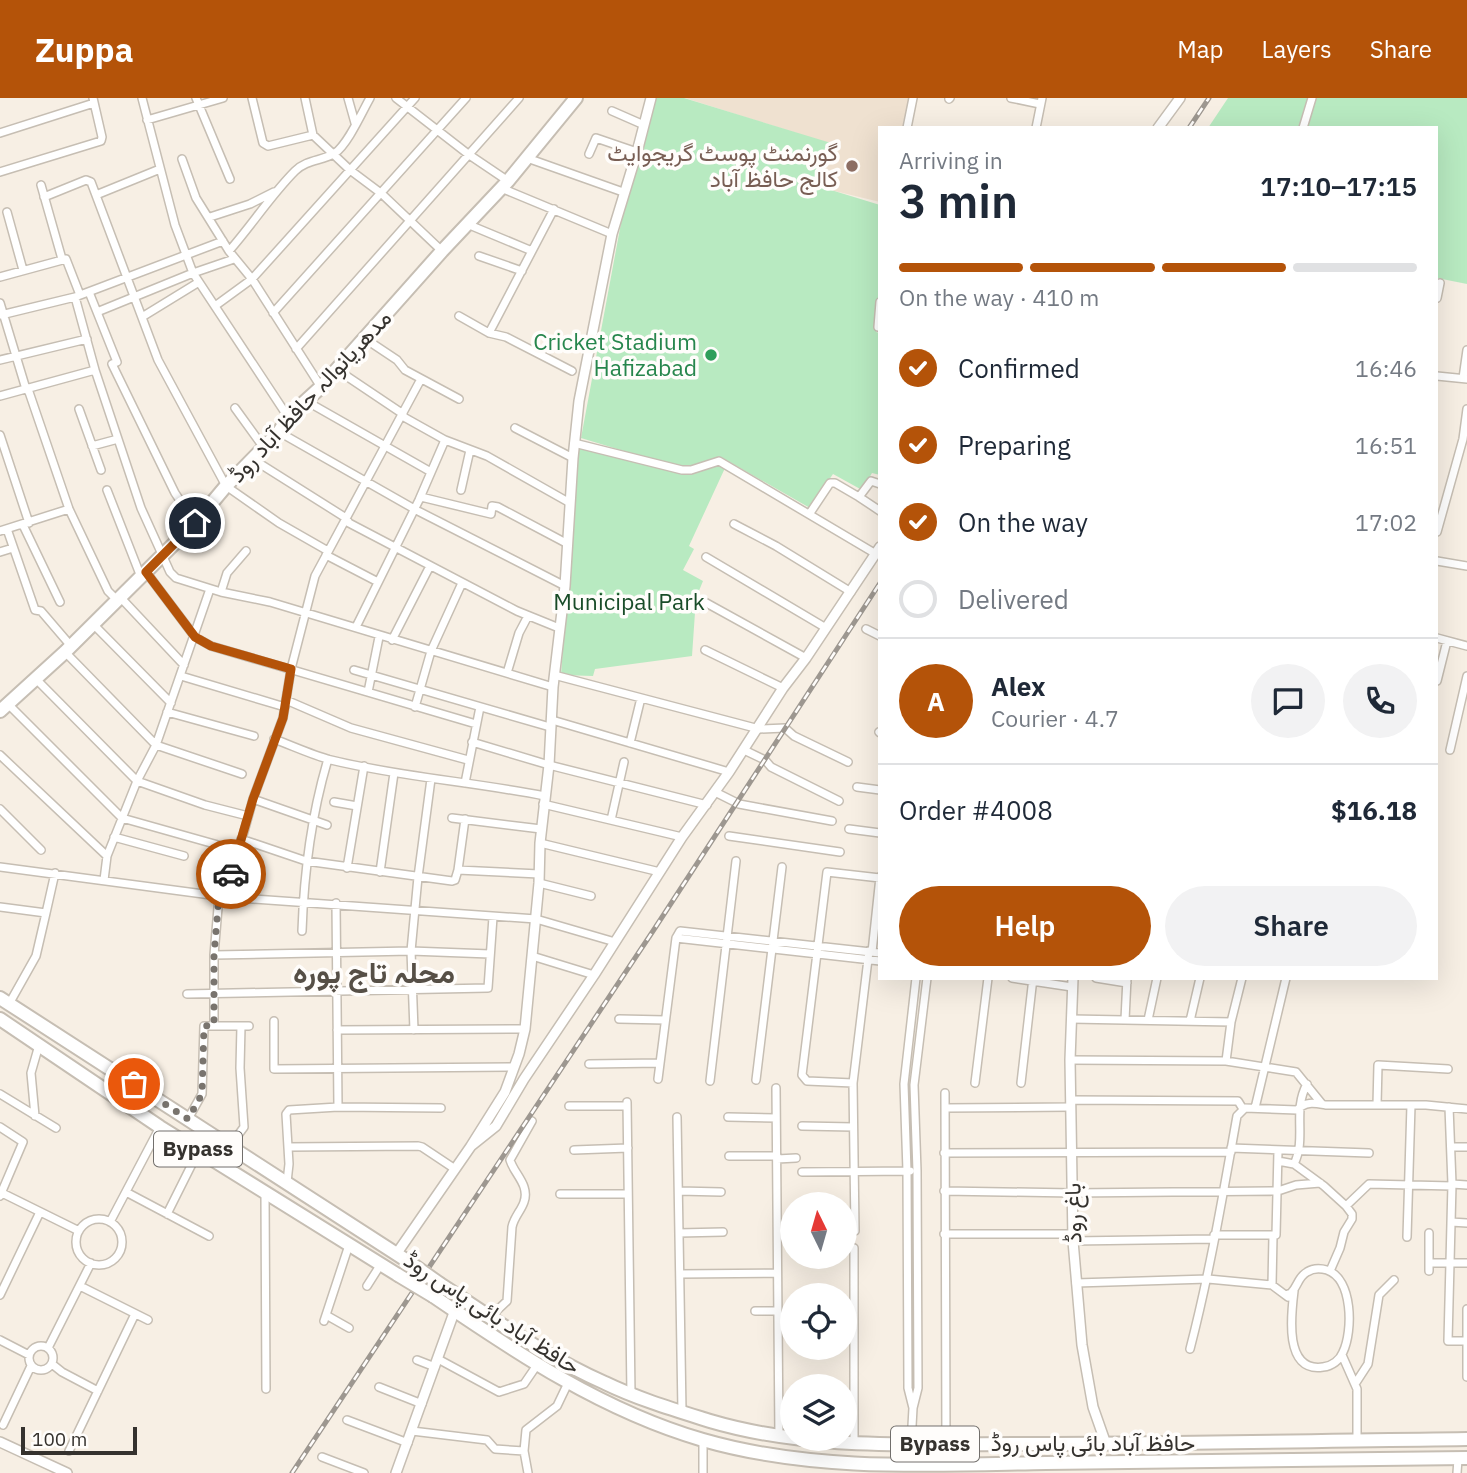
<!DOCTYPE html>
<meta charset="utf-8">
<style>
:root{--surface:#fff;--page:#f2f2f3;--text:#1f2937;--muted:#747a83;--line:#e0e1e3;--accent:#b45309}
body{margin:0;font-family:"IBM Plex Sans",Vazirmatn,sans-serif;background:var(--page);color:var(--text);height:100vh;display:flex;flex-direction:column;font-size:26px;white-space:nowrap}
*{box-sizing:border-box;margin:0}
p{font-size:23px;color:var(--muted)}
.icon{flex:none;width:38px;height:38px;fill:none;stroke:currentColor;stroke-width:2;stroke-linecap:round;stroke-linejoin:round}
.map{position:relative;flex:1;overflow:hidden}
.drawer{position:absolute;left:878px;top:28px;width:560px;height:854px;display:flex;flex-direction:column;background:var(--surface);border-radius:0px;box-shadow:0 7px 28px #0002}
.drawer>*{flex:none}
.needle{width:46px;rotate:355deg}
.fabs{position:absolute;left:780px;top:1094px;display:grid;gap:14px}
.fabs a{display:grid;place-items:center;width:77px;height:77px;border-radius:50%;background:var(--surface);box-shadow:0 7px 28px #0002;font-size:35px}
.scale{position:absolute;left:21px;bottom:18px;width:116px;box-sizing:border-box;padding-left:7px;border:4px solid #35322e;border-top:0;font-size:19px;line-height:24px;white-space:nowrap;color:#35322e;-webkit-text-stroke:5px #fffdfb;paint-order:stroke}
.pin{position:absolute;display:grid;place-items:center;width:60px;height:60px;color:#fff;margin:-30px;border:4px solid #fff;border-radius:50%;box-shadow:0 2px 7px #0007}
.courier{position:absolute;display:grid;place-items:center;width:70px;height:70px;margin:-35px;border:5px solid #b45309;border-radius:50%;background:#fff;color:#222;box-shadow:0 2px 9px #0007}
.summary em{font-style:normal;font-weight:600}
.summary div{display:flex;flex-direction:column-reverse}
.summary{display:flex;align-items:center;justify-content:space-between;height:119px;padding:0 21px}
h1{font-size:46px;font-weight:600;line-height:52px}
.bar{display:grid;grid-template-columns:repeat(4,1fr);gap:10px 7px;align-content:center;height:84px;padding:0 21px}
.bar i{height:9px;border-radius:5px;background:var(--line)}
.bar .active{background:var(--accent)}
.bar p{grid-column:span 4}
.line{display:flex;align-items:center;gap:18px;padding:0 21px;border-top:2px solid var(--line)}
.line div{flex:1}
.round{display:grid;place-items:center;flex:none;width:74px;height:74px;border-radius:37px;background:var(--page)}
ol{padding:0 21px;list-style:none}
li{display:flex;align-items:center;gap:21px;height:77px}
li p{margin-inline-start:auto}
li .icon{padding:7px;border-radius:50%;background:var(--accent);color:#fff;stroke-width:4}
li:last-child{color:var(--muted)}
li i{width:38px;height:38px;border:4px solid var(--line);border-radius:50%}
.button{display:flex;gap:14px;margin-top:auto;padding:14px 21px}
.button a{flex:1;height:80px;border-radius:42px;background:var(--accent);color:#fff;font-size:28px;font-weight:600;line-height:80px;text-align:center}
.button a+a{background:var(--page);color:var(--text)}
header{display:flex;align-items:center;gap:42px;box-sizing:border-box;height:98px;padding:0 35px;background:var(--accent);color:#fff}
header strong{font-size:33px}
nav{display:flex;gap:38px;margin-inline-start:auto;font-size:24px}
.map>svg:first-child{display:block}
.built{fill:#efe1d0}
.green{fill:#b8eac1}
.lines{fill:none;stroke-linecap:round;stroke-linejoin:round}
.minor-casing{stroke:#c6beb3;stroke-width:10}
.tertiary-casing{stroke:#c6beb3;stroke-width:12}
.primary-casing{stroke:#c6beb3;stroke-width:16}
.trunk-casing{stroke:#c6beb3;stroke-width:16}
.minor{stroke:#fff;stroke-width:7}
.tertiary{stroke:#fff;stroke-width:9}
.primary{stroke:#fff;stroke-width:12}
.trunk{stroke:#fff;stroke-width:12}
.rail-casing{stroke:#9d9790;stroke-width:5}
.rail{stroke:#fffdfb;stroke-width:2.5;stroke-dasharray:8;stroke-linecap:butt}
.trunk-bridge-casing{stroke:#c6beb3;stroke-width:16;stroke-linecap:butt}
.trunk-bridge{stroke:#fff;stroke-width:12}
.done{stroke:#79746e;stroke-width:7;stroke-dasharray:0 12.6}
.route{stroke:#b45309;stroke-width:9}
.education-dot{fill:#8d6e63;stroke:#fffdfb;stroke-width:2.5}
.leisure-dot{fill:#2e9e5b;stroke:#fffdfb;stroke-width:2.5}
.labels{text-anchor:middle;stroke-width:7;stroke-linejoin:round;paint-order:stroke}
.shield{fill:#fffdfb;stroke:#726f6c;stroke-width:2}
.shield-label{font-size:21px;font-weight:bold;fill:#35322e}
.education-label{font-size:23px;fill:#785e54;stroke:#fffdfb;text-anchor:end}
.leisure-label{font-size:23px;fill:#27864d;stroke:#fffdfb;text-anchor:end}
.street-label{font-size:23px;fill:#35322e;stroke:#fffdfb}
.park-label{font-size:23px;fill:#194c28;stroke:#fffdfb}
.district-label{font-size:30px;font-weight:bold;fill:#564f46;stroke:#fffdfb}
</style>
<header>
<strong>Zuppa</strong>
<nav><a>Map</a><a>Layers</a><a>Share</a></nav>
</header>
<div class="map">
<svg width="1467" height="1375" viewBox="0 0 1467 1375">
<rect width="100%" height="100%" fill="#f7efe4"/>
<path class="built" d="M685,0H909L902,30H880V104L818,89L831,46Z"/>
<path class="green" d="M655,0H684L831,45L818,88L880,107V176L876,234L880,235V377L872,375L862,392L833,376L810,410L721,359L698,367L673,368L581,340L624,109Z
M1228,0H1467V186L1437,180V30H1208Z
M578,349L690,377L713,368L720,367L725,370L689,448L694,451L683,472L703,483L696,500L692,558L595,571L593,578L561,577Z"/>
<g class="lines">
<defs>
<path id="minor" d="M142,0L175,127L193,175L288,319
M196,0L230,81
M252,0L263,45L268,48L313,37
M305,0L313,37L350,72L382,96L442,153
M348,0L355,25
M396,0L468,56L508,83
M1011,0L1040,6
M949,1L950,0
M612,13L644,27
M147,22L223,0
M907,30L913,0
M1036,30L1042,0
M1303,30L1312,0
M0,35L94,5
M589,56L596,40L637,54
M527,60L623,94
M182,61L196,100L229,153L252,181L321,289
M0,74L101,43L102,39L93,0
M41,87L62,161
M501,90L612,136
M96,97L160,71
M44,99L86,82L91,84L158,262L226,388L279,425L328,453
M7,114L23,172
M210,119L250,106L274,94
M467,126L532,153
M229,153C252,127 271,97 295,73C307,61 323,63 335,55C348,46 362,14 370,0
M479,158L522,173
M0,179L66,161L80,197
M89,194L117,264L112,266L175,395L195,425
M75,199L95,272L141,410L170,474L176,480L221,494L270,504L553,589
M1437,200L1440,185
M0,205L26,291L29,294L69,411L108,493L118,503
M215,208L252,181L415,0
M97,214L193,175L234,161
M273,215L466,0
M1,217L75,199L223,143
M459,218L489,235L506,239L572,273
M142,219L199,184
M878,229L880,204
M489,235L554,111
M364,240L397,262L405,272L459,301
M296,251L519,0
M0,262L87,241
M336,271L403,316
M1437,278L1467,281
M1463,280L1467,252
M0,298L95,272
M306,303L431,374
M235,310L264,350
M79,311L101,372
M402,318L445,342L487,358L570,405
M515,330L573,360
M279,334L418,413L565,488
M0,337L29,425
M574,345L682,372H691L719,363L876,456
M92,348L118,341
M254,362L346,420L349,425L517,513L559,530
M107,392L141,479
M461,392L470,352
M421,399L491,416L492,408L498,409L566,445
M859,399L880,413
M810,415L830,385H835L859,399L871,383L880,386
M734,426L776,448L851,494
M23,427L60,504
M7,431L35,512L41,513L71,548
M0,433L69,411
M1437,434L1463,341L1467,311
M0,454L13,450
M326,457L378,484
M706,459L826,530
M1437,463L1467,468
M146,474L195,539L211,548L476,626
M221,494L227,475L246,453
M121,500L184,567
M701,502L806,560
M93,526L171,605
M356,529L419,402L445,342
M866,531L880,538
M1437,540L1467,548
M392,542L430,468
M705,552L783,590
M65,554L156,647L242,676
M354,572L550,629
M507,575L519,535L528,518
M554,577L759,631L785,630L794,638L848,664
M181,578L285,609
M36,581L137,683L205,707L248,718
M1437,583L1447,543
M368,594L379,539
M286,602L351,630L468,662
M8,606L122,720L218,747
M415,609L431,553L462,485
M167,614L254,638
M552,622L729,674
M879,634L880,635
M274,641C293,648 312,657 331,662C401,679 474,684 545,698
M472,644L549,667L707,707
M630,645L641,600
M744,652L765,662L771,669L839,703
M1450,652L1467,578
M0,657L107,758
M465,685L480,609
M857,689L880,692
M715,694L739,706L832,723
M253,701L327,727
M334,704L357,708
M543,706L682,739
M0,711L41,752
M452,720L541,731
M611,722L624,664
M849,731L880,735
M729,738L840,754
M114,739L184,758
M241,741L306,763L452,783L455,782L458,772L539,776
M540,745L660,774
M0,769L226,799L536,821L615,844
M347,770L364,668
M458,772L465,721
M380,774L394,675
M104,782L107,758L137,683L156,647L210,491
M539,785L591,798
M226,799L253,701L283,620L291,571L315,478L421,281
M336,805L338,1009
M0,809L46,815L55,775
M302,833C304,774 311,718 328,661
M676,840L880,863
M872,854L880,779
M214,857L411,853L490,856
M532,858L594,877
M1012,880L1072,889
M1096,880L1127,885
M187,896L488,890L493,819
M9,906L36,858L46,815
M619,921L665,922
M1071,921L1231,924
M1125,922L1127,880
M1148,922L1157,880
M274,923V971L513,969
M1190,923L1200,880
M214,927V857L219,798
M337,932L525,931
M414,932L411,853L418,779L431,681
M1070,962L1226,963L1296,974L1322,1006
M1226,963L1231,924L1242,880
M589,966L660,965
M658,981L676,840L680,833L880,855
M756,982L782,769
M710,983L736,763
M853,985L807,983L802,977L827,774L880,780
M975,985L988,880
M1021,985L1033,880
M776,990L779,1338
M945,995L946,1346
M0,996L56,1030
M1071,1002L1238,1003L1243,1011
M627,1004L631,1296
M1377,1007L1378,967L1448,971
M569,1008H627
M1449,1009L1452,1086L1448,1243H1467
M945,1010L1071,1009
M1255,1010L1286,880
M35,1018L31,975L39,947
M677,1019L682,1313
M728,1019L776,1020
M188,1021L202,996L204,928H249
M802,1028L853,1029
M0,1029L23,1044L0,1098
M230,1048L244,1029L240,970L241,928
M288,1049L418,1048L422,1049L455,1071
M1452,1049H1467
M1231,1050L1369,1055
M574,1052L628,1050
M944,1055L1231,1054
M729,1058H777
M777,1061L796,1060
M1278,1063L1294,1066L1324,1088L1346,1108L1352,1116V1121L1344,1134L1340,1150L1330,1173
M1294,1066C1307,1040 1292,1013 1307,986
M802,1074L910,1073
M287,1084L289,1066L286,1016L289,1012L338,1009L441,1010
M1452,1086L1467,1087
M679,1093L721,1094
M944,1093L1073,1095L1278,1093L1296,1087L1320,1085
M0,1094L79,1133
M126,1094L209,1138
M265,1094L266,1291
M560,1096H628
M1346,1108L1369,1086L1452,1088
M167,1116L199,1052
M76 1144a23 23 0 1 1 46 0a23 23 0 1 1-46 0Z
M110,1124L160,1029
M1451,1124L1467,1125
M855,1133L853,985L869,853
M679,1135L723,1134
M944,1136H1073
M1214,1137H1276L1278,1053
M1407,1139L1411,1007
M1073,1143L1213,1141
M1429,1165H1467
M1429,1173V1135
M680,1176L777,1175
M1076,1185L1208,1181L1272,1187L1288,1199
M1272,1187L1273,1138
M80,1188L148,1222
M367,1188L381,1166
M0,1197L40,1114
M1286,1197L1291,1195C1298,1188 1298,1179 1307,1174C1313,1170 1320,1170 1327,1172C1353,1181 1353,1233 1343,1254C1340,1262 1332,1268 1323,1269C1284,1275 1291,1217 1294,1193
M1467,1211V1279
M755,1213H778
M326,1217L349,1230
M490,1219L507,1203L512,1129C514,1119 521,1113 524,1104C530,1087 514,1076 510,1062L532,1023
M324,1223L349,1147
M0,1242L29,1257
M29 1260a12 12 0 1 1 24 0a12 12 0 1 1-24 0Z
M48,1250L91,1165
M1190,1251C1210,1174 1223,1096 1237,1018L1245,1010L1297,1012C1306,1003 1314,1005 1326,1007H1426L1467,1011
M1342,1257L1357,1291V1343
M438,1261L499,1294L524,1286L537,1267
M417,1262L435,1269
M52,1266L62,1274L98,1293
M1355,1286L1368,1266L1379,1197L1394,1182
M379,1289L422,1306
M913,1310L908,1290L907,1073L904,986L916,880
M347,1322L408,1345
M3,1327L31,1268
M412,1333L487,1342L495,1351L524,1353
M703,1342V1375
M854,1344V1150
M911,1346L913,1310L918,1290L917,1073L914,987L927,880
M69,1353L135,1216
M322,1359L364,1375
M528,1375L524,1353L526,1332L557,1308L568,1285
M1457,1375L1458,1361"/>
<path id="tertiary" d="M1158,30L1180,0
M1073,880L1070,962L1073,1143L1082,1247L1093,1309L1106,1346
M471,1048L505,994L519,956L525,931L539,785L540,745L549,667L553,589L565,488L573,360L579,303L612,136L637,54L651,0
M397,1155L471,1048L496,1028L524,981L594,877L682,739L729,674L783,590L806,560L880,449
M0,1344L67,1375
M396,1375L456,1209"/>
<path id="primary" d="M0,613L65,554L195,425L226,388L279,334L288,319L321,289L442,153L508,83L576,0"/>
<path id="trunk" d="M0,900L409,1164
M0,921L160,1029L398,1177
M440,1186C494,1221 546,1259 605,1285C638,1301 675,1312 710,1323C808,1352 912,1346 1013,1346C1164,1346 1316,1343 1467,1341
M433,1198C518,1256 603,1313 703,1342C814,1374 933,1367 1046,1365C1187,1364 1327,1362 1467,1360"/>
</defs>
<use href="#minor" class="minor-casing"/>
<use href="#tertiary" class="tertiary-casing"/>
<use href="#primary" class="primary-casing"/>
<use href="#trunk" class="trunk-casing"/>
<use href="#minor" class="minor"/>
<use href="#tertiary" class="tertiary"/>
<use href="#primary" class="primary"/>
<use href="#trunk" class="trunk"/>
<defs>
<path id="rail" d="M1189,30L1209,0
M292,1375L653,833L880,485"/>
</defs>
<use href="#rail" class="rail-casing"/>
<use href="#rail" class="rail"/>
<defs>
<path id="trunk-bridge" d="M409,1164L440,1186
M398,1177L433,1198"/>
</defs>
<use href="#trunk-bridge" class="trunk-bridge-casing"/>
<use href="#trunk-bridge" class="trunk-bridge"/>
</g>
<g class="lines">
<path class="done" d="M134,986L188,1021L202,996L204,928L214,927V857L219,798L226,799L231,776"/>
<path class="route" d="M195,425L146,474L195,539L211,548L291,571L283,620L253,701L231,776"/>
</g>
<circle class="education-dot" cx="852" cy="68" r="7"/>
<circle class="leisure-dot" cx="711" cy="257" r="7"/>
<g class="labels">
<g class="shield">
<rect x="154" y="1033.5" width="88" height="35" rx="5"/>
<rect x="891" y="1328.5" width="88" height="35" rx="5"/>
</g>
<g class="shield-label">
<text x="198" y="1058">Bypass</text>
<text x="935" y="1353">Bypass</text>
</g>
<g class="education-label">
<text x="838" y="63">گورنمنٹ پوسٹ گریجوایٹ<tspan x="838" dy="26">کالج حافظ آباد</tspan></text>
</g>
<g class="leisure-label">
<text x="697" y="252">Cricket Stadium<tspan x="697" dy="26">Hafizabad</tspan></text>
</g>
<g class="street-label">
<text transform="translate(310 298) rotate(-47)" y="8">مدھریانوالہ حافظ آباد روڈ</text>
<text transform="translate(1073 1115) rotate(-91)" y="8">باغ روڈ</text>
<text transform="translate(492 1215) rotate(33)" y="8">حافظ آباد بائی پاس روڈ</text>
<text x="1093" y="1353">حافظ آباد بائی پاس روڈ</text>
</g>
<g class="park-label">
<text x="629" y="512">Municipal Park</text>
</g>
<g class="district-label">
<text x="374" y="885">محلہ تاج پورہ</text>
</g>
</g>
</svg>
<div class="fabs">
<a><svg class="needle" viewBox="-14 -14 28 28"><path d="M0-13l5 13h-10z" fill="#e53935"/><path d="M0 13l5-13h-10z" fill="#747a83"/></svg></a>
<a><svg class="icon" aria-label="locate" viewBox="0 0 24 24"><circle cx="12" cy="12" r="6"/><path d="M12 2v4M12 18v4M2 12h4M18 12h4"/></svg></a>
<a><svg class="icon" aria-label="layers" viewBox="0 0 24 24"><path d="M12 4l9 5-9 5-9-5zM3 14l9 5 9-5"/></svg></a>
</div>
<div class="scale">100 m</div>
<div class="pin" style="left:134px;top:986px;background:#ea580c"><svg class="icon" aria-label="bag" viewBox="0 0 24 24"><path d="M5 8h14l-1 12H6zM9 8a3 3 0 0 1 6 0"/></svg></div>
<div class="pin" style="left:195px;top:425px;background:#1f2937"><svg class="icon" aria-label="home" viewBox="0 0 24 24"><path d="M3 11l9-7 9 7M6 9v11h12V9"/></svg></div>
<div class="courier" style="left:231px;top:776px"><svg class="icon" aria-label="car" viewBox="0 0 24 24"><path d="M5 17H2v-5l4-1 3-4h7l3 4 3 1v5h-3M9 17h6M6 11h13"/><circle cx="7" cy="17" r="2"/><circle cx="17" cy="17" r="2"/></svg></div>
<section class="drawer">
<div class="summary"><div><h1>3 min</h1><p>Arriving in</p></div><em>17:10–17:15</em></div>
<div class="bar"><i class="active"></i><i class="active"></i><i class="active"></i><i></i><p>On the way · 410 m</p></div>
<ol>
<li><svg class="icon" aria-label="check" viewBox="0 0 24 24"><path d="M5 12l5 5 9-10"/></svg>Confirmed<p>16:46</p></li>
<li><svg class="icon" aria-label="check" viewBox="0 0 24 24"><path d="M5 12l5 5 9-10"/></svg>Preparing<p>16:51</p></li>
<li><svg class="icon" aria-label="check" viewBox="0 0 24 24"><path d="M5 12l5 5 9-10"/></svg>On the way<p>17:02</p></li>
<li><i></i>Delivered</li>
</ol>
<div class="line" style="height:126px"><b class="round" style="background:var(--accent);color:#fff">A</b><div><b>Alex</b><p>Courier · 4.7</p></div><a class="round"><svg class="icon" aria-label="chat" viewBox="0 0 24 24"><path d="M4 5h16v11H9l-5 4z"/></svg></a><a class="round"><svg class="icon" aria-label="phone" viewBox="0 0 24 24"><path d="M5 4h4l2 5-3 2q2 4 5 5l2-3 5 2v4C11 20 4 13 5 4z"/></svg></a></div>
<div class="line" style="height:91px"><div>Order #4008</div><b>$16.18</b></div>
<div class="button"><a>Help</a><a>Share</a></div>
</section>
</div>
